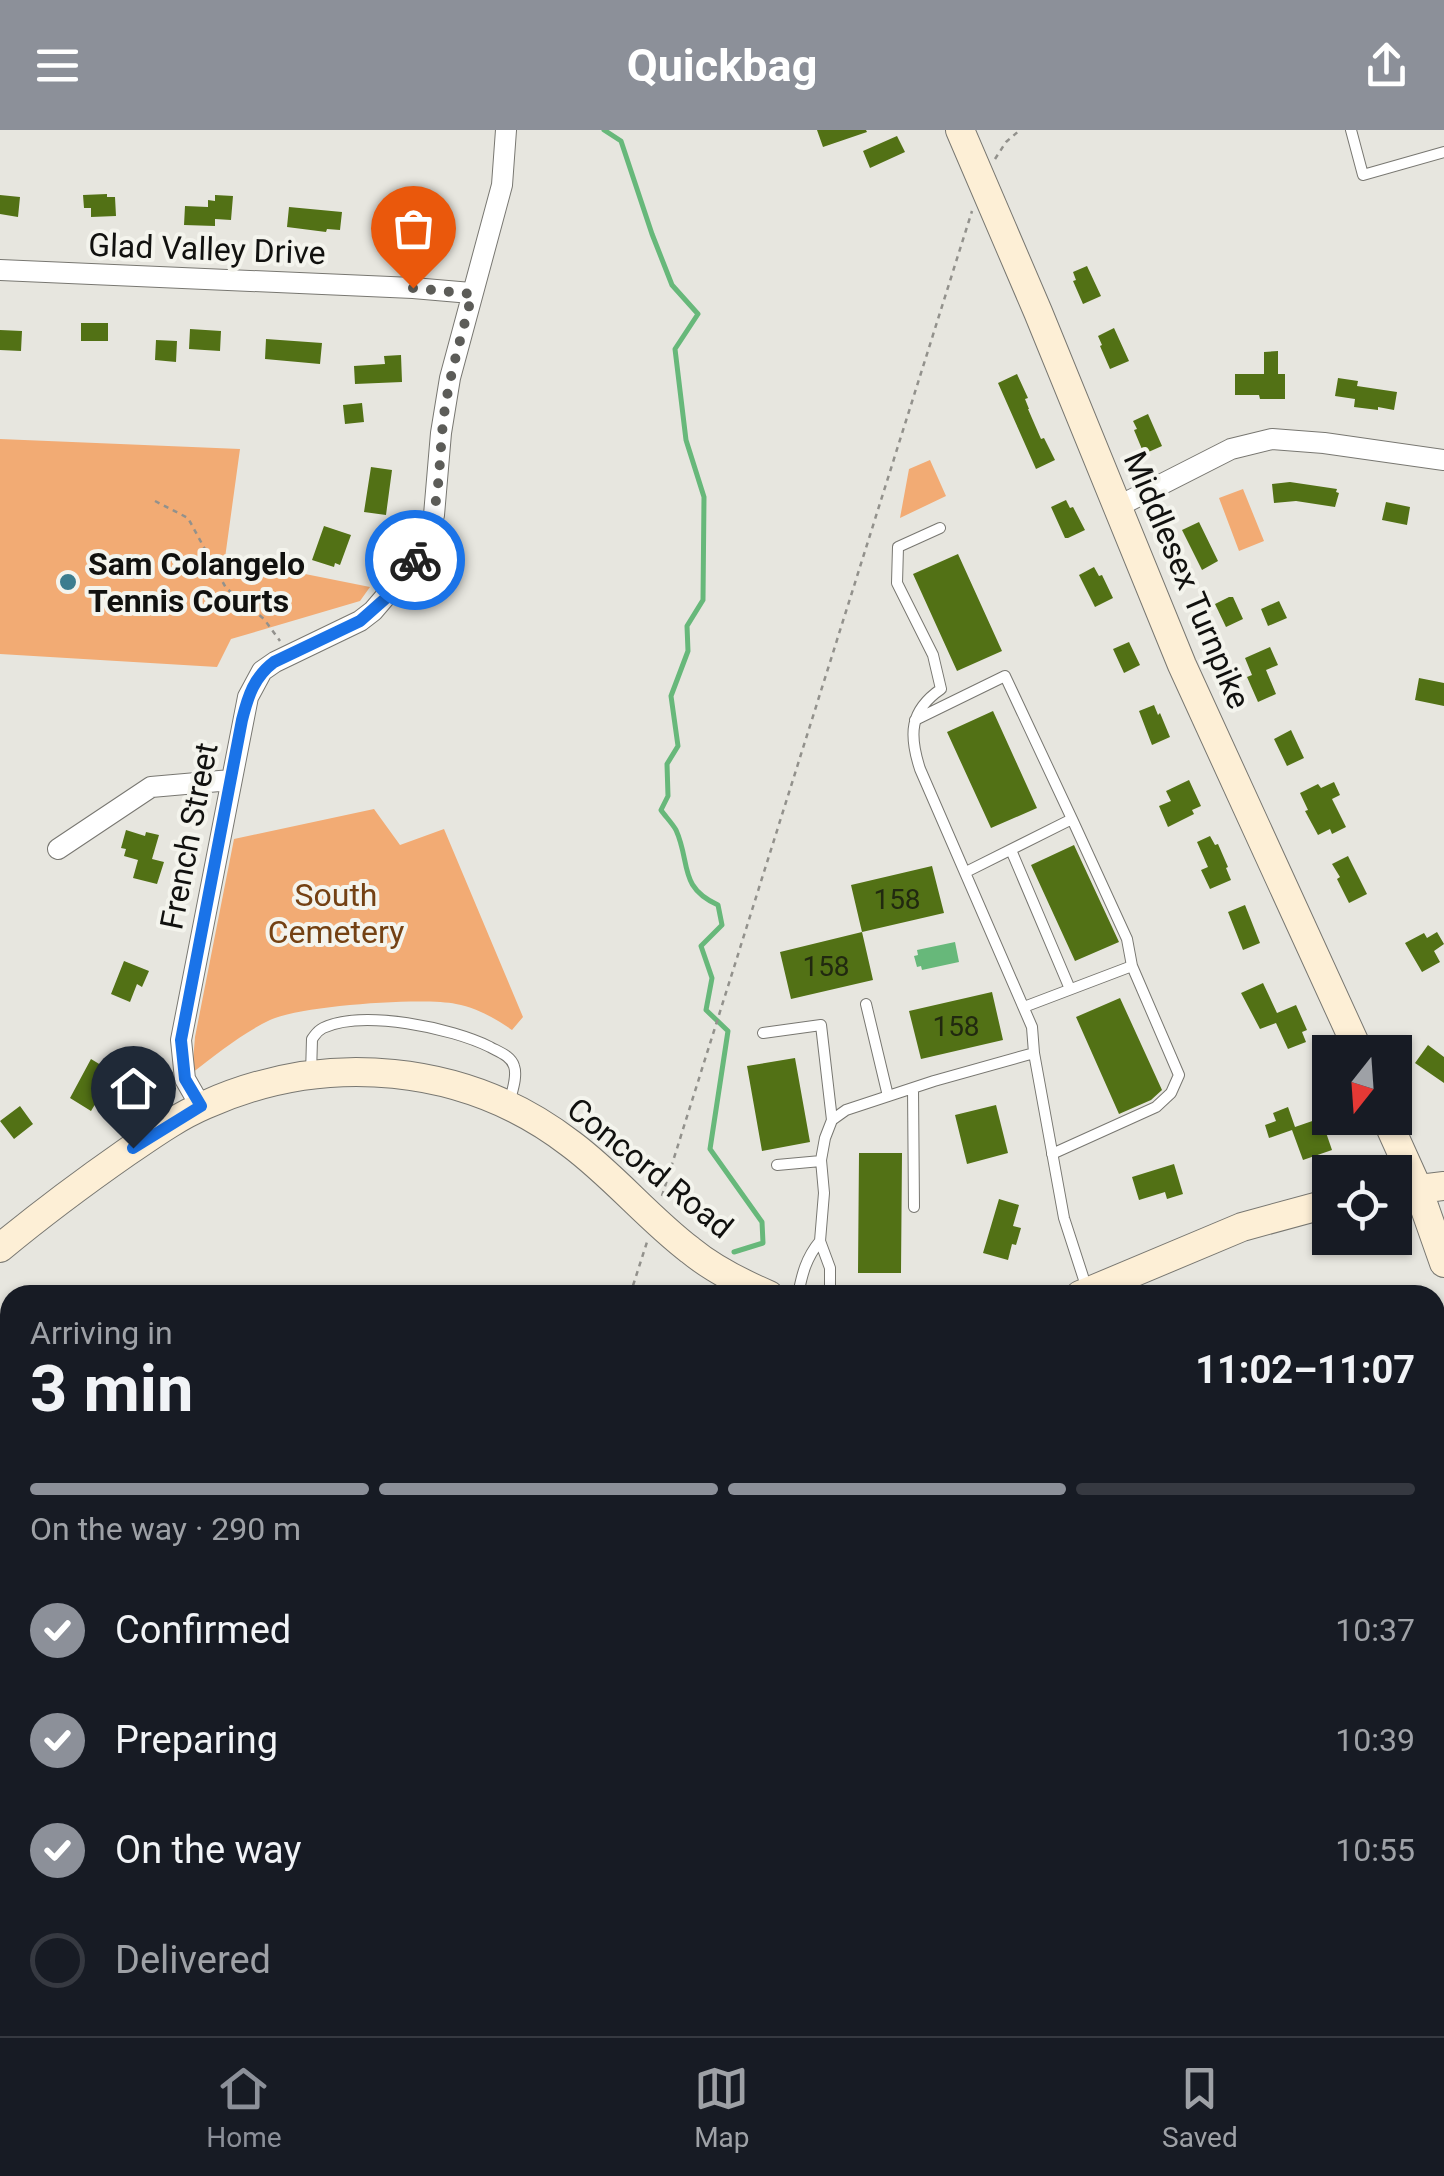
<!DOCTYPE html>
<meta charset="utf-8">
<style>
:root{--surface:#171b24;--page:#20242c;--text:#f1f3f6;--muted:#9ea1a6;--line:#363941;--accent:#8c9099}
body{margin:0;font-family:Roboto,sans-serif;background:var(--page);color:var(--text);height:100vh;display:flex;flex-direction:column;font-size:38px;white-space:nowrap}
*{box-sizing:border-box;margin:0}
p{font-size:32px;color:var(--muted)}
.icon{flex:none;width:55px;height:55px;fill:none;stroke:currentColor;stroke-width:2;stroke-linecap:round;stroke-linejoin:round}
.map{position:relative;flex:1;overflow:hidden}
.drawer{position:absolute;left:0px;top:1155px;width:1445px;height:752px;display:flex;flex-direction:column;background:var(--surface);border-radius:30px 30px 0 0;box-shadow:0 2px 8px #0004}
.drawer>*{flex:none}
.needle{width:65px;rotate:197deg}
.tools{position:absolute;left:1312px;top:905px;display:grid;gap:20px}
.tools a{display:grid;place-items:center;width:100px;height:100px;border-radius:0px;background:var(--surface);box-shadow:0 2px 8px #0004;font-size:50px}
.pin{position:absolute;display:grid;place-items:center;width:85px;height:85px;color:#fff;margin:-102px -42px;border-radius:50% 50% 50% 0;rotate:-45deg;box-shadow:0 0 10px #0007}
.pin .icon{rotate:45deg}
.courier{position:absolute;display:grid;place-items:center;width:100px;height:100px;margin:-50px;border:8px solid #1a73e8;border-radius:50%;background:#fff;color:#222;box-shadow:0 2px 12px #0007}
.summary em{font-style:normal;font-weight:700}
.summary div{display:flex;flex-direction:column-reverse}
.summary{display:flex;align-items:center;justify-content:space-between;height:170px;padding:0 30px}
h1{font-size:65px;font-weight:700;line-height:75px}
.bar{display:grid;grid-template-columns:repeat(4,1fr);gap:15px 10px;align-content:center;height:120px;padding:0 30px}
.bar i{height:12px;border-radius:8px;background:var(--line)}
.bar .active{background:var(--accent)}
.bar p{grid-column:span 4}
ol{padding:0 30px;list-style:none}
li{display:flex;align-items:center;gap:30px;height:110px}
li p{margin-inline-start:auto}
li .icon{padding:10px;border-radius:50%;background:var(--accent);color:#fff;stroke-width:4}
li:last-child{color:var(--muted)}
li i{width:55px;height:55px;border:5px solid var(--line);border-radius:50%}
header{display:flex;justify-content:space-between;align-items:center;height:130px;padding:0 30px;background:var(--accent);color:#fff;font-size:45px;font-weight:700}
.menu{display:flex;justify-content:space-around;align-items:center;height:140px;border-top:2px solid var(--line);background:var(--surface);font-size:28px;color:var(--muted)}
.menu a{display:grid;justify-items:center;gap:5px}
.menu .active{color:var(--accent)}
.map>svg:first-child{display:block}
.green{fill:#f2ab74}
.water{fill:#67b87a}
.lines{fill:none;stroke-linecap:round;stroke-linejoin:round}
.stream{stroke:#67b87a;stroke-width:5}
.building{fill:#527115}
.lane-casing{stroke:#787771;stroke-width:12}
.street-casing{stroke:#787771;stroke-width:22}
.secondary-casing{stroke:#787771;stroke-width:30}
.path{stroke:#92918c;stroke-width:2.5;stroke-dasharray:5 5;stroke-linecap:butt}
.lane{stroke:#fff;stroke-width:10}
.street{stroke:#fff;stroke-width:20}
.secondary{stroke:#fdefd6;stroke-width:28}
.done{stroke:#5c5c58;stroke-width:10;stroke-dasharray:0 18}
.route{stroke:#1a73e8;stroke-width:12}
.poi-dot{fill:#3c7d8f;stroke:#f4f4ed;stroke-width:4}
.labels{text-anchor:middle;stroke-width:8;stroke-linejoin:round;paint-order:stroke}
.number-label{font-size:28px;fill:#212910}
.street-label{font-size:32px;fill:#11110f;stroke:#f4f4ed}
.poi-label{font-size:32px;font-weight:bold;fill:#11110f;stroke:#f4f4ed;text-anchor:start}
.park-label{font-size:32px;fill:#744113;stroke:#f4f4ed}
</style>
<header><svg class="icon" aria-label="menu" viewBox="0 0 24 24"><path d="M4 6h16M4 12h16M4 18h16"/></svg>Quickbag<svg class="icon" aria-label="share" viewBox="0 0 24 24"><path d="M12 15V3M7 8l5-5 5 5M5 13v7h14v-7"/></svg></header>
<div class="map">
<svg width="1444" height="1906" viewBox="0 0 1444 1906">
<rect width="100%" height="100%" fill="#e7e6df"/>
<path class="green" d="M0,309L240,319L225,428L370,457L360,471L231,509L217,537L0,524Z
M930,330L946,366L900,388L909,339Z
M1243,359L1264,411L1239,421L1219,368Z
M374,679L400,715L444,699L523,887L512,900C495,888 477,878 456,874C422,867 300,876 270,890C243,903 216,924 192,943L195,907L234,709Z"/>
<path class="water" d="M955,812L959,832L922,840L921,836L917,837L914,826L918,825L917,820Z"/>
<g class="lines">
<path class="stream" d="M604,0L621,11L652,104L672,155L698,184L675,219L686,310L704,367L703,470L687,496L688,521L671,566L678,616L667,634L668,666L661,680C665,686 672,693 676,700C691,733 678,757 718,775L722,795L701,816L712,848L706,880L728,901L710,1019L762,1092L763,1113L734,1122
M833,1898L838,1906
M1360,1898L1363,1906
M942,1906L957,1898"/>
</g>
<path class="building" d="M817,0H866L867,2L823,17Z
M897,6L905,22L870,38L863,21Z
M107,64V67H115L116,86L91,87V78H84L83,65Z
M0,65L20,67L18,87L0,84Z
M215,65L233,66L231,90L215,89V96L184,95L185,76L208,77V70L215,71Z
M289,77L342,82L340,100L327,99L326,102L287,97Z
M431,82L449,87L435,131L417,125Z
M1087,136L1101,166L1083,174L1073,151L1076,150L1073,142Z
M81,193H108V211H81Z
M1114,198L1129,231L1110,239L1100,216L1102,215L1098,206Z
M190,199L221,201L220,221L189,219Z
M0,200L22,201L21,221L0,220Z
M266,209L322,213L320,234L265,229Z
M156,210L177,211L176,232L155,230Z
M1278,221V244H1285V269H1260L1259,265H1235V244H1264V222Z
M401,225L402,252L355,254L354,236L385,234L384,226Z
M1017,244L1028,268L1025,269L1029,279H1028L1041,309L1044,308L1055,330L1036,339L998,253Z
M1338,248L1358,251L1357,256L1397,262L1394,280L1378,277V280L1354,277L1355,269L1335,266Z
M362,273L364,292L345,294L343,275Z
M1148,284L1162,316L1144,324L1134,300L1137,299L1133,291Z
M371,337L392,340L386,385L364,382Z
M1290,352L1337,359L1336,362L1339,363L1335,377L1296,371L1274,373L1272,354Z
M1066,370L1070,378L1073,377L1085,400L1068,408H1065L1051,377Z
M1386,372L1410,377L1407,395L1382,390Z
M1199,392L1218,431L1202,440L1182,400Z
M324,396L351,405L340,435L335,433L334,437L312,430Z
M958,424L1002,521L957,541L913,444Z
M1094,437L1099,446L1102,445L1113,468L1095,477L1079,445Z
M1229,467H1233L1243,489L1226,497L1215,474Z
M1279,471L1287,488L1268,496L1261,479Z
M1129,512L1140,535L1124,543L1113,519Z
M1270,517L1278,535L1266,540L1276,564L1258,572L1247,547L1252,545L1245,528Z
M1419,548L1444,553V576L1415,570Z
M1154,575L1158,585L1160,583L1170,607L1152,615L1139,581Z
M993,581L1037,678L991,698L947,602Z
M1291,600L1304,628L1287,636L1274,609Z
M1189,650L1201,676L1192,680L1194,684L1168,697L1159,676L1171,671L1166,661Z
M1334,652L1340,665L1332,669L1346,697L1332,704L1330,699L1318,705L1305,681L1308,680L1300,663L1318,654L1321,658Z
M126,700L145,706L146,702L159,705L152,729L164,732L157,754L133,748L138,730L124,726L126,719L121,718Z
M1210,706L1215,715L1218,714L1228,737L1226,738L1231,750L1210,759L1201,740L1208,737L1197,712Z
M1074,715L1119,812L1075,831L1031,735Z
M1348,726L1367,764L1349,773L1337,749L1340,747L1332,734Z
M932,736L944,783L862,802L851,755Z
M1245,775L1260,813L1243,820L1228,782Z
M862,802L873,850L791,869L780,822Z
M1437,802L1444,814L1434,821L1440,832L1422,842L1405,813L1424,803L1427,808Z
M124,831L149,841L142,857L137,854L130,872L111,864Z
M1263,853L1277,883L1296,875L1307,900L1302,902L1306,912L1288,919L1276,893L1260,899L1241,863Z
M992,862L1003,910L921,929L909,881Z
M1120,868L1162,960L1151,970L1119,984L1076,887Z
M1428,915L1444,927V953L1415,933Z
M795,928L810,1012L762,1021L747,936Z
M91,929L114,943L91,981L70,968Z
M996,975L1008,1023L967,1034L955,985Z
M20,976L33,994L14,1009L0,991Z
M1288,977L1295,997L1321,988L1332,1020L1303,1030L1292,1000L1269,1008L1265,995L1276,991L1273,983Z
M859,1023H902L901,1143H858Z
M1174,1034L1183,1064L1167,1069L1165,1062L1139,1070L1132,1047Z
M999,1069L1019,1075L1013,1096L1021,1098L1016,1115L1012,1114L1008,1130L983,1123Z"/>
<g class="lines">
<defs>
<path id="lane" d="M1351,0L1363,45L1444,22
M940,398L898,417L897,453L933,525L941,559C909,581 909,605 920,639L1032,897L1034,923L1064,1088L1087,1159
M915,590L1005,546L1072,689L966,742
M1072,689L1127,809L1132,836
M1011,720L1070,859
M866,874L888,966
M1024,877L1132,836L1179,945L1171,963L1156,977L1052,1024
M763,903L821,895L832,990
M311,944L312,909C316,904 317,901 323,898C363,879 452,898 490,917C499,922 511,926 514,936C518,947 511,964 509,974
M913,958L914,1077
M777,1035L821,1031
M798,1165C802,1144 806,1128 820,1111
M830,1165V1138L820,1111L824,1063L821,1030L825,1008L832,990L846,980L934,951L1034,923
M703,1898L708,1906
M386,1906L389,1898
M436,1906L439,1898
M485,1906L488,1898
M536,1906L538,1898
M636,1906L639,1898"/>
<path id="street" d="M0,140L413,158L471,163
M1117,377L1231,319L1272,309L1324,313L1444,330
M58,719L151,657L231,650
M201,977L185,949L181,910L248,567L262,541L275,532L360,491L373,481L409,439L428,404L434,385L441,303L450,248L502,55L506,0"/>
<path id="secondary" d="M960,0L1038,182L1182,535L1359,922
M1386,988L1418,1059L1444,1133
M1395,1062L1444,1056
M0,1118C41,1084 84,1052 127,1022C152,1005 177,987 205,975C325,921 466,933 571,1014C614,1046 648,1088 690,1120C713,1139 741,1153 769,1165
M1080,1165L1242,1097L1330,1073"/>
</defs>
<use href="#lane" class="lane-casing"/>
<use href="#street" class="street-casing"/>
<use href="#secondary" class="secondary-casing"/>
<path class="path" d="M995,29L1006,12L1020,0
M155,371L188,388L226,458L264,489L280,511
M662,1066L972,81
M630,1165L647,1112
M325,1906L328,1898
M604,1906L611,1898"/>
<use href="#lane" class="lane"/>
<use href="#street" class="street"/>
<use href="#secondary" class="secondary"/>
</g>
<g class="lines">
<path class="done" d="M413,158L472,164C463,202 451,239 445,278C437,328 444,385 415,430"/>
<path class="route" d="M133,1018L201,976L185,949L181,910L242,590C248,566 254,547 274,532L360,491L386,468L415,430"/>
</g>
<circle class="poi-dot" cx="68" cy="452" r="10"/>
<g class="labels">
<g class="number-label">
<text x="897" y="779">158</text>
<text x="826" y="846">158</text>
<text x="956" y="906">158</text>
</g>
<g class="street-label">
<text transform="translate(207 119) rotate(2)" y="11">Glad Valley Drive</text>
<text transform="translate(1187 450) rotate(67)" y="11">Middlesex Turnpike</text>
<text transform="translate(189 706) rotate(-79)" y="11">French Street</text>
<text transform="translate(650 1038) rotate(39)" y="11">Concord Road</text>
</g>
<g class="poi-label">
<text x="88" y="445">Sam Colangelo<tspan x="88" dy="37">Tennis Courts</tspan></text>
</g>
<g class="park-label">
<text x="336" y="776">South<tspan x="336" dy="37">Cemetery</tspan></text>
</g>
</g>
</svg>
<div class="tools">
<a><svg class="needle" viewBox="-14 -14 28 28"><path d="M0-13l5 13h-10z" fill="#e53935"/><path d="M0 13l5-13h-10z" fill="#9ea1a6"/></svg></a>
<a><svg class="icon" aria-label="locate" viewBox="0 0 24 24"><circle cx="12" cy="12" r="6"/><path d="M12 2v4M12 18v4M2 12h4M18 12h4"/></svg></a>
</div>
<div class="pin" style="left:413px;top:158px;background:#ea580c"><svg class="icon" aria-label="bag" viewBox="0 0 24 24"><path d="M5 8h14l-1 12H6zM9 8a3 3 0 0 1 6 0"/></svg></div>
<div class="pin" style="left:133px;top:1018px;background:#1f2937"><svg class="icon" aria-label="home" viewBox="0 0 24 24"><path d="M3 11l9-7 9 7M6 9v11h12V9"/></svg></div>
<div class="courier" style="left:415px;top:430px"><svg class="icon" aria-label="bike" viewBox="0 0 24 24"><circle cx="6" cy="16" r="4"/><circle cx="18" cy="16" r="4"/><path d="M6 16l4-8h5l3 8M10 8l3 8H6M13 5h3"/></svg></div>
<section class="drawer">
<div class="summary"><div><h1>3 min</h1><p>Arriving in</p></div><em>11:02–11:07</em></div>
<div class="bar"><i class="active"></i><i class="active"></i><i class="active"></i><i></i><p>On the way · 290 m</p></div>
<ol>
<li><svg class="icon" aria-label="check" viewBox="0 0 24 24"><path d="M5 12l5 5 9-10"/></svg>Confirmed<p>10:37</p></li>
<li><svg class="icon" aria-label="check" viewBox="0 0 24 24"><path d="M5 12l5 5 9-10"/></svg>Preparing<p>10:39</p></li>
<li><svg class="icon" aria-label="check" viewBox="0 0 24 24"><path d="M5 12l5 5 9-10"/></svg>On the way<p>10:55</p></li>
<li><i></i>Delivered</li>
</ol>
</section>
</div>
<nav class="menu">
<a class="active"><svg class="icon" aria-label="home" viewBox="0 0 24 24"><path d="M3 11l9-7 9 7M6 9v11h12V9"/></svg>Home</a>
<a><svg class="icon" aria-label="map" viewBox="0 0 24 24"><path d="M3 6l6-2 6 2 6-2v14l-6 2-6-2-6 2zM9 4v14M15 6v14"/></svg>Map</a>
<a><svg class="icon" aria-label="saved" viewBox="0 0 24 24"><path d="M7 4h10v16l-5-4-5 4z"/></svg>Saved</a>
</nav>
